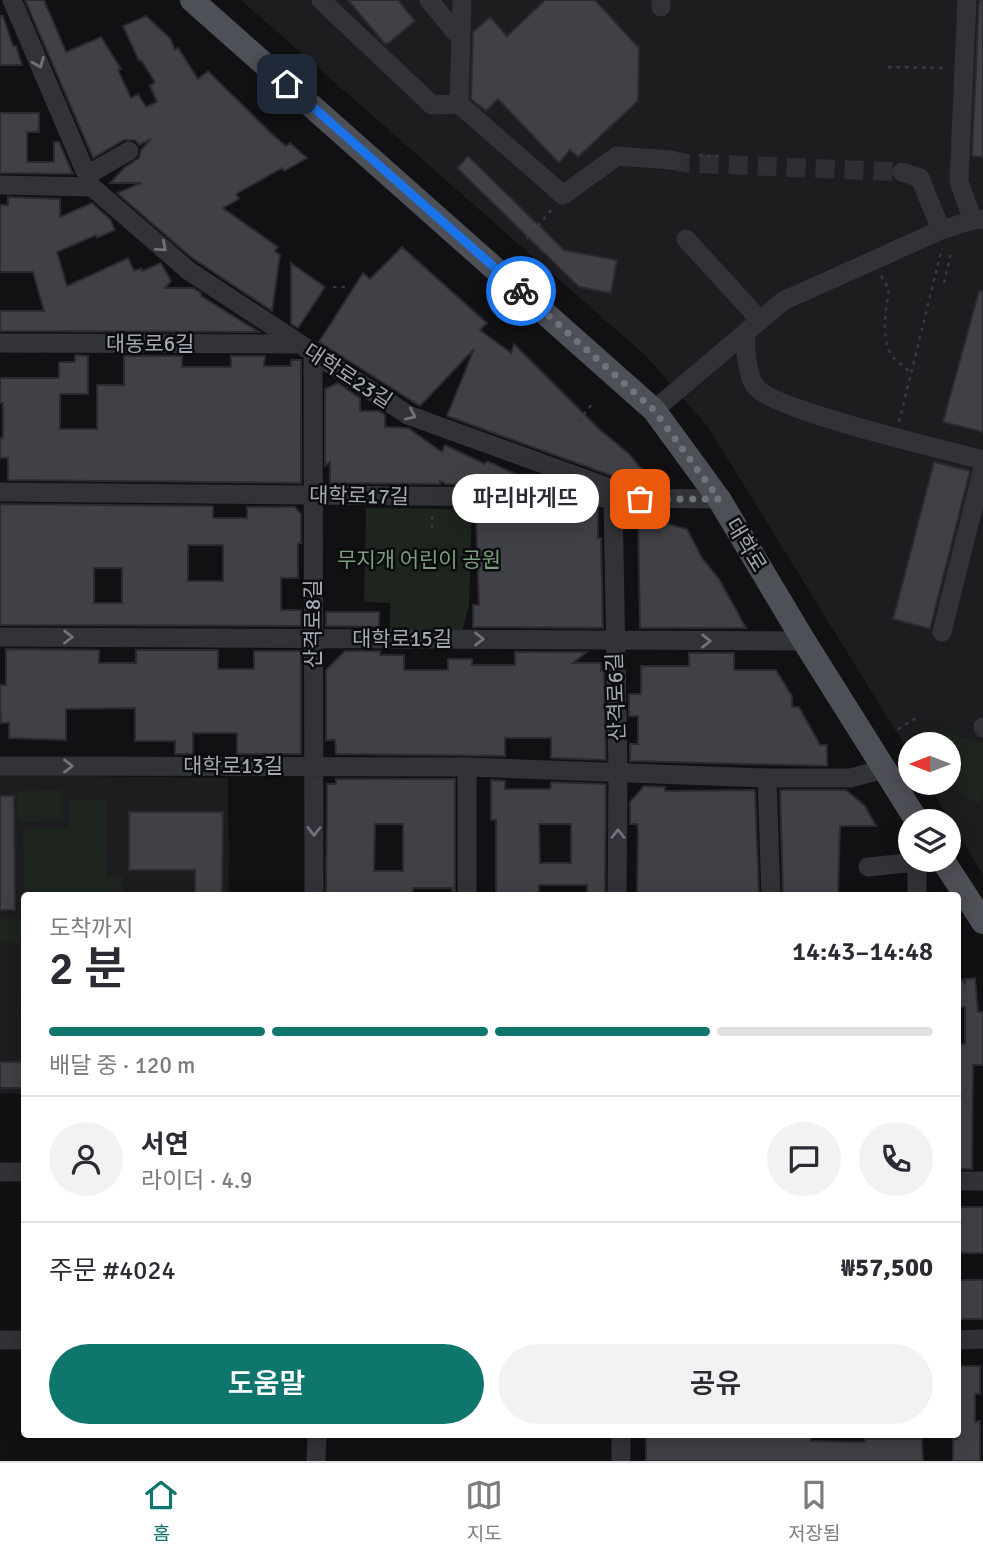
<!DOCTYPE html>
<html lang="ko">
<meta charset="utf-8">
<style>
:root{--surface:#fff;--page:#f2f2f3;--text:#2b2b33;--muted:#7c7c81;--line:#e1e1e2;--accent:#0f766e}
body{margin:0;font-family:Signika,"Noto Sans KR",sans-serif;background:var(--page);color:var(--text);height:100vh;display:flex;flex-direction:column;font-size:26px;white-space:nowrap}
*{box-sizing:border-box;margin:0}
p{font-size:23px;color:var(--muted)}
.icon{flex:none;width:38px;height:38px;fill:none;stroke:currentColor;stroke-width:2;stroke-linecap:round;stroke-linejoin:round}
.map{position:relative;flex:1;overflow:hidden}
.panel{position:absolute;left:21px;top:892px;width:940px;height:546px;display:flex;flex-direction:column;background:var(--surface);border-radius:7px;box-shadow:0 4px 18px #0003}
.panel>*{flex:none}
.needle{width:46px;rotate:270deg}
.controls{position:absolute;left:898px;top:732px;display:grid;gap:14px}
.controls a{display:grid;place-items:center;width:63px;height:63px;border-radius:50%;background:var(--surface);box-shadow:0 4px 18px #0003;font-size:35px}
.pin{position:absolute;display:grid;place-items:center;width:60px;height:60px;color:#fff;margin:-30px;border-radius:14px;box-shadow:0 4px 10px #0006}
.courier{position:absolute;display:grid;place-items:center;width:70px;height:70px;margin:-35px;border:5px solid #1a73e8;border-radius:50%;background:#fff;color:#222;box-shadow:0 2px 9px #0007}
.bubble{position:absolute;height:49px;border-radius:24px;background:var(--surface);box-shadow:0 4px 18px #0003;font-size:23px;font-weight:600;line-height:49px;text-align:center}
.overview em{font-style:normal;font-weight:600}
.overview div{display:flex;flex-direction:column-reverse}
.overview{display:flex;align-items:center;justify-content:space-between;height:119px;padding:0 28px}
h1{font-size:46px;font-weight:600;line-height:52px}
.bar{display:grid;grid-template-columns:repeat(4,1fr);gap:10px 7px;align-content:center;height:84px;padding:0 28px}
.bar i{height:9px;border-radius:5px;background:var(--line)}
.bar .selected{background:var(--accent)}
.bar p{grid-column:span 4}
.line{display:flex;align-items:center;gap:18px;padding:0 28px;border-top:2px solid var(--line)}
.line div{flex:1}
.round{display:grid;place-items:center;flex:none;width:74px;height:74px;border-radius:37px;background:var(--page)}
.cta{display:flex;gap:14px;margin-top:auto;padding:14px 28px}
.cta a{flex:1;height:80px;border-radius:42px;background:var(--accent);color:#fff;font-size:28px;font-weight:600;line-height:80px;text-align:center}
.cta a+a{background:var(--page);color:var(--text)}
.tabs{display:flex;justify-content:space-around;align-items:center;height:98px;border-top:2px solid var(--line);background:var(--surface);font-size:19px;color:var(--muted)}
.tabs a{display:grid;justify-items:center;gap:4px}
.tabs .selected{color:var(--accent)}
.map>svg:first-child{display:block}
.built{fill:#1d1d20}
.green{fill:#1d251e}
.building{fill:#404146;stroke:#2b2b2f;stroke-width:2;fill-rule:evenodd}
.lines{fill:none;stroke-linecap:round;stroke-linejoin:round}
.minor-tunnel{stroke:#2e2f33;stroke-width:19;stroke-dasharray:19 10;stroke-linecap:butt}
.path{stroke:#383a3f;stroke-width:2.5;stroke-dasharray:3.5 5;stroke-linecap:butt}
.minor{stroke:#323338;stroke-width:19}
.major{stroke:#4e5057;stroke-width:24}
.oneway{stroke:#70737c}
.done{stroke:#6f737b;stroke-width:7;stroke-dasharray:0 12.6}
.route{stroke:#1a73e8;stroke-width:9}
.labels{text-anchor:middle;stroke-width:5;stroke-linejoin:round;paint-order:stroke}
.street-label{font-size:21px;fill:#a2a8b3;stroke:#0c0c0e}
.park-label{font-size:21px;fill:#799f7c;stroke:#0c0c0e}
</style>
<div class="map">
<svg width="983" height="1461" viewBox="0 0 983 1461">
<rect width="100%" height="100%" fill="#111113"/>
<path class="built" d="M241,0H983V875L927,782H948V744H910V754L708,427L647,357Z
M0,775L228,778L229,896H24V1094L0,1093Z"/>
<path class="green" d="M366,508L472,509L469,605L461,635H390V603L364,602Z
M932,728L983,743V793L980,804C942,783 948,786 948,744H930Z
M63,790V821L18,822V791Z
M69,800H106L107,877H123L124,896H24V1016L21,1017L20,943H0V919H24L23,829L69,828Z"/>
<path class="building" d="M25,0H44L66,52L101,37L121,69L118,70L131,98L138,94L146,107L157,102L150,86L155,82L141,60L139,61L123,26L146,16L170,38L175,50L178,48L198,79L208,71L273,135L286,146L290,143L307,158L284,171L282,168L236,194L239,199L223,208L278,247L275,251L280,255L272,311L191,257L117,193L141,183H110L124,168L139,158L141,150L151,139L139,145L135,140H124L93,158Z
M348,0H398L415,21L386,45Z
M545,0H595L639,48L638,101L578,157L570,150L559,163L498,99L486,111L471,99L473,32L490,17L507,36Z
M979,0H983V157L972,156Z
M0,16H3L13,46H16L22,65H0Z
M0,113H39V132H27V162H54V142H59L73,174L0,173Z
M468,156L564,250L617,260L611,293L579,287L457,168Z
M8,197L60,199V217L92,203L110,219L115,230L97,238L96,235L57,252L67,286L128,258L134,271L141,268L142,271L161,263L171,281L165,288H193L201,293V296L259,332L0,331V311H44L33,272H0V205H8Z
M402,247L487,323L480,330L511,353L514,344L599,429L629,454L656,486H640L447,416L474,349L420,406L319,342L363,273L370,279Z
M291,263L325,287L298,328L291,324Z
M979,291H983V432L943,422Z
M75,355L88,356V394H60V429H97V385H124V356H182V367H231V356H265L264,366H291V360H301V483L8,480V458H0V438H3V403H0V378H59V362H75Z
M338,383L360,398V411H379L385,415V427L408,428L442,452L445,445L485,464L487,461L539,485L446,484L440,481V484L330,483V462L325,466V389Z
M934,462L970,471L930,629L893,619Z
M0,504L213,506V518H247V507H295L301,514V543H298V578H281V610H301V626L0,625ZM188,545H223V581H188ZM94,568H122V603H94Z
M570,510H598V538H601L603,628L473,627V605H479L476,515H570Z
M638,518H668V524L687,529L702,558L719,579L746,628H640Z
M326,612H379V627L326,626Z
M6,649L99,650V663H136V650H218V669H254V651H301V754H237V733H193V754H175V741H135V708L66,709V740L9,738V723H1L0,709V685H6Z
M345,651H380V655H404V670H448V659H472V665H515V652H587L573,663H601V671H604L606,760L551,758V738H505V756L336,754L335,740H326V670Z
M689,653H734V670H776L792,696V707H799L820,745H827V766L630,761V744H638V716H629V694H641V666H689Z
M336,779H455V892H452V888H413V896H326L327,784H336ZM375,824H403V871H374Z
M491,780L505,781V789H548L551,787V782L606,784L605,896H587V885H539V896H496V820H491ZM539,824H571V863H540Z
M644,786L665,787V791L755,790L759,896H637L638,829L637,824H630V802Z
M780,790H846L865,806L876,826H840L838,896H783Z
M0,796H14L15,910H0Z
M129,812H223L222,896H195V870H129Z
M957,974L965,983V979L975,978L978,1012H983V1065H973L972,1169H957V1044H965V1007H957Z
M0,1062H24V1088H0Z
M957,1207H983V1253H957Z
M957,1280H983V1319H957Z
M957,1366H980V1394H975V1422L980,1421V1461H953V1439H957Z
M646,1435L811,1437V1441L865,1442V1439H922L923,1461H646Z"/>
<g class="lines">
<path class="minor-tunnel" d="M671,160L685,163L902,172"/>
<path class="path" d="M888,67L947,68
M699,155L717,157V149
M527,239L552,209
M881,276L889,289C886,310 880,339 893,357C898,363 906,368 911,373
M944,283L951,253
M333,287H350
M578,421L592,404
M899,422L942,248
M432,528V514
M898,729L916,718"/>
<path class="minor" d="M12,0L92,187L189,271L408,415L640,499
M321,0L432,105L459,104L563,195L617,156L671,160
M429,0L461,39
M967,0L959,182L973,220
M661,7V0
M459,104L462,0
M902,172L920,178L941,230
M87,175L129,151
M0,185L92,187
M686,239L760,320
M745,334C746,350 746,372 755,386C770,410 946,450 983,460
M0,343L300,344
M313,353L314,896
M654,410L783,301L941,230L973,220L983,219
M0,492L719,499
M613,499L618,772L617,896
M942,632L983,468
M0,637L804,641
M983,727V728
M0,766L467,767L767,778H850L885,769
M467,767V896
M767,778L771,896
M868,867L917,862
M917,896V859
M0,1172H24
M957,1181H983
M0,1340H24
M957,1340L983,1339
M621,1435V1461
M316,1461L317,1435"/>
<path class="major" d="M192,0L654,410L719,499L804,641L917,821
M942,859L983,922"/>
</g>
<defs><path id="oneway-chevron" d="M-2-3.5L2.5 0L-2 3.5" fill="none" stroke-width="1.6" stroke-linecap="round" stroke-linejoin="round" transform="scale(1.75)"/></defs>
<g class="oneway">
<use href="#oneway-chevron" transform="translate(39 63) rotate(67)"/>
<use href="#oneway-chevron" transform="translate(162 247) rotate(41)"/>
<use href="#oneway-chevron" transform="translate(411 415) rotate(25)"/>
<use href="#oneway-chevron" transform="translate(68 637)"/>
<use href="#oneway-chevron" transform="translate(479 639)"/>
<use href="#oneway-chevron" transform="translate(706 641)"/>
<use href="#oneway-chevron" transform="translate(68 766)"/>
<use href="#oneway-chevron" transform="translate(314 831) rotate(90)"/>
<use href="#oneway-chevron" transform="translate(618 834) rotate(-90)"/>
</g>
<g class="lines">
<path class="done" d="M521,291L654,410L719,499H640"/>
<path class="route" d="M287,84L521,291"/>
</g>
<g class="labels">
<g class="street-label">
<text x="150" y="351">대동로6길</text>
<text transform="translate(348 376) rotate(33)" y="7">대학로23길</text>
<text transform="translate(359 496) rotate(1)" y="7">대학로17길</text>
<text transform="translate(746 545) rotate(59)" y="7">대학로</text>
<text transform="translate(313 624) rotate(-90)" y="7">산격로8길</text>
<text x="402" y="646">대학로15길</text>
<text transform="translate(616 697) rotate(-92)" y="7">산격로6길</text>
<text x="233" y="773">대학로13길</text>
</g>
<g class="park-label">
<text x="419" y="567">무지개 어린이 공원</text>
</g>
</g>
</svg>
<div class="controls">
<a><svg class="needle" viewBox="-14 -14 28 28"><path d="M0-13l5 13h-10z" fill="#e53935"/><path d="M0 13l5-13h-10z" fill="#7c7c81"/></svg></a>
<a><svg class="icon" aria-label="layers" viewBox="0 0 24 24"><path d="M12 4l9 5-9 5-9-5zM3 14l9 5 9-5"/></svg></a>
</div>
<div class="pin" style="left:640px;top:499px;background:#ea580c"><svg class="icon" aria-label="bag" viewBox="0 0 24 24"><path d="M5 8h14l-1 12H6zM9 8a3 3 0 0 1 6 0"/></svg></div>
<div class="pin" style="left:287px;top:84px;background:#1f2937"><svg class="icon" aria-label="home" viewBox="0 0 24 24"><path d="M3 11l9-7 9 7M6 9v11h12V9"/></svg></div>
<div class="courier" style="left:521px;top:291px"><svg class="icon" aria-label="bike" viewBox="0 0 24 24"><circle cx="6" cy="16" r="4"/><circle cx="18" cy="16" r="4"/><path d="M6 16l4-8h5l3 8M10 8l3 8H6M13 5h3"/></svg></div>
<div class="bubble" style="left:452px;top:474px;width:147px">파리바게뜨</div>
<section class="panel">
<div class="overview"><div><h1>2 분</h1><p>도착까지</p></div><em>14:43–14:48</em></div>
<div class="bar"><i class="selected"></i><i class="selected"></i><i class="selected"></i><i></i><p>배달 중 · 120 m</p></div>
<div class="line" style="height:126px"><a class="round"><svg class="icon" aria-label="person" viewBox="0 0 24 24"><circle cx="12" cy="8" r="4"/><path d="M4 21q1-7 8-7t8 7"/></svg></a><div><b>서연</b><p>라이더 · 4.9</p></div><a class="round"><svg class="icon" aria-label="chat" viewBox="0 0 24 24"><path d="M4 5h16v11H9l-5 4z"/></svg></a><a class="round"><svg class="icon" aria-label="phone" viewBox="0 0 24 24"><path d="M5 4h4l2 5-3 2q2 4 5 5l2-3 5 2v4C11 20 4 13 5 4z"/></svg></a></div>
<div class="line" style="height:91px"><div>주문 #4024</div><b>₩57,500</b></div>
<div class="cta"><a>도움말</a><a>공유</a></div>
</section>
</div>
<nav class="tabs">
<a class="selected"><svg class="icon" aria-label="home" viewBox="0 0 24 24"><path d="M3 11l9-7 9 7M6 9v11h12V9"/></svg>홈</a>
<a><svg class="icon" aria-label="map" viewBox="0 0 24 24"><path d="M3 6l6-2 6 2 6-2v14l-6 2-6-2-6 2zM9 4v14M15 6v14"/></svg>지도</a>
<a><svg class="icon" aria-label="saved" viewBox="0 0 24 24"><path d="M7 4h10v16l-5-4-5 4z"/></svg>저장됨</a>
</nav>
